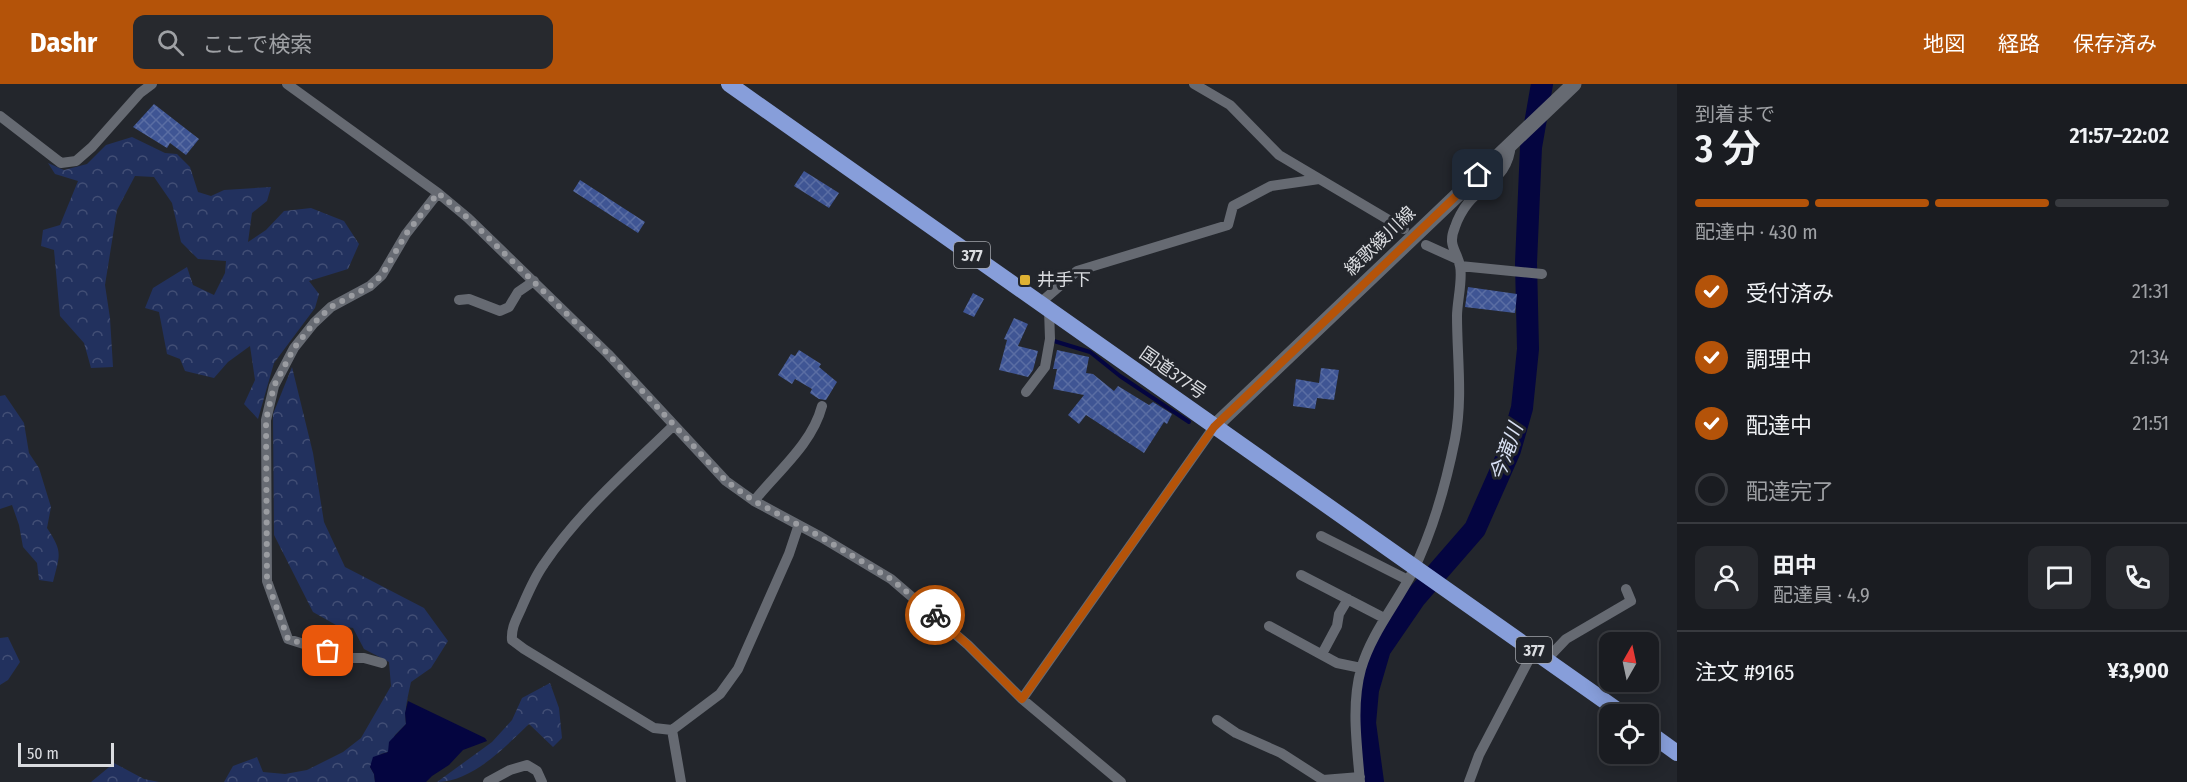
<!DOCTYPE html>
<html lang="ja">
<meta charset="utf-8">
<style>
:root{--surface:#1a1c21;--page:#27292e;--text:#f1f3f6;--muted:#9fa1a5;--line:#383a3f;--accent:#b45309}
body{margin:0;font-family:"Fira Sans Condensed","Noto Sans JP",sans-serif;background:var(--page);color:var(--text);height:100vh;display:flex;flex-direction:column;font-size:22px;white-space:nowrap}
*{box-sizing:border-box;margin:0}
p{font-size:20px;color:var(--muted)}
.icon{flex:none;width:33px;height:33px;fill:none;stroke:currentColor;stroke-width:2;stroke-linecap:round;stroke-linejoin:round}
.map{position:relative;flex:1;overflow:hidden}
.panel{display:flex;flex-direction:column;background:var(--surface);width:510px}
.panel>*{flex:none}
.needle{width:39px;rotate:9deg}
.buttons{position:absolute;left:1599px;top:548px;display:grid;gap:12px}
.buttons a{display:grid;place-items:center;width:60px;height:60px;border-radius:12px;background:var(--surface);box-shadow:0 3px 15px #0003,0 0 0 2px var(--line);font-size:30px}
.scale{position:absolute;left:18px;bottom:15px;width:96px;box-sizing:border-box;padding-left:6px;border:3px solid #dadce0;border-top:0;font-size:16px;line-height:21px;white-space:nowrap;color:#dadce0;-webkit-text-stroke:4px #23262c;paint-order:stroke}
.pin{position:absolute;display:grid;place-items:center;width:51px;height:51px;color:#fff;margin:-26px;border-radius:12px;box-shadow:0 3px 9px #0006}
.courier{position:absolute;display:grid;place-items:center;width:60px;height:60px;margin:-30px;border:4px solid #b45309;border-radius:50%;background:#fff;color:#222;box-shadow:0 2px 8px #0007}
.headline em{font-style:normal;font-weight:600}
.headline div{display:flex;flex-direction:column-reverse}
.headline{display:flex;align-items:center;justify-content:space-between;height:102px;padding:0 18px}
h1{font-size:39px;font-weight:600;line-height:45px}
.bar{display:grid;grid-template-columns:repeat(4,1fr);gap:9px 6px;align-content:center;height:72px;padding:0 18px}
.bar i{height:8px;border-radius:4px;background:var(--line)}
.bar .current{background:var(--accent)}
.bar p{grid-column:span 4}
.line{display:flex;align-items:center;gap:15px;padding:0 18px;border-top:2px solid var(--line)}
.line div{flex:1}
.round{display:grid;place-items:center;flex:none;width:63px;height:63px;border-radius:12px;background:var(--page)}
ol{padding:0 18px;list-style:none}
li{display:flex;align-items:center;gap:18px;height:66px}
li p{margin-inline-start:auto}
li .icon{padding:6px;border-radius:50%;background:var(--accent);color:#fff;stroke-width:4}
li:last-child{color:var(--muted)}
li i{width:33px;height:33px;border:3px solid var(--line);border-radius:50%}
header{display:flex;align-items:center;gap:36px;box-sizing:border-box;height:84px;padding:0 30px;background:var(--accent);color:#fff}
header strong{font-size:28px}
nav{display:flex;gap:33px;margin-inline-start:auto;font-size:21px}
.search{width:420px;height:54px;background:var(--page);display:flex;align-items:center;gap:15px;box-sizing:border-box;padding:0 21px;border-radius:12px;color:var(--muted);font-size:22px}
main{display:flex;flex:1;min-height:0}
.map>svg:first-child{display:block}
.forest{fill:url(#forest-crowns)}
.water{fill:#040540}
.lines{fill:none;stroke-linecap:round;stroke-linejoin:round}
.stream{stroke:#040540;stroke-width:4}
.river{stroke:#040540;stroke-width:22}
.building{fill:url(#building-cross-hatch)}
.minor{stroke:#666a72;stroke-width:10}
.secondary{stroke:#666a72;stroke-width:15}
.trunk{stroke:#879eda;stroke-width:16}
.done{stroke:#9a9ca1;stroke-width:6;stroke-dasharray:0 10.8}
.route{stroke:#b45309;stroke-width:8}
.poi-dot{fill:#deb133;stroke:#23262c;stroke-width:2}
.labels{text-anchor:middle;stroke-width:6;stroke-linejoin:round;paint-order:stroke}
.shield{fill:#23262c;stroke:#a3a5aa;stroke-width:1.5}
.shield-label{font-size:16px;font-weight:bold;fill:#dadce0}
.street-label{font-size:18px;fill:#dadce0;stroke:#23262c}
.poi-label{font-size:18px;fill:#dadce0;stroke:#23262c;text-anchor:start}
.water-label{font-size:20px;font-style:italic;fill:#d9e1f4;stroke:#23262c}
</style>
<header>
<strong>Dashr</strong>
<div class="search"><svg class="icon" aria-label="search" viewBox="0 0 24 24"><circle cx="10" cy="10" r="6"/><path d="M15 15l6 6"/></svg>ここで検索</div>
<nav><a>地図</a><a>経路</a><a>保存済み</a></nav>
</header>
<main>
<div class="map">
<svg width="1677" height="698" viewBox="0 0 1677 698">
<defs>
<pattern id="forest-crowns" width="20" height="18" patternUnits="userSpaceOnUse" patternTransform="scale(1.5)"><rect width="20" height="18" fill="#22315e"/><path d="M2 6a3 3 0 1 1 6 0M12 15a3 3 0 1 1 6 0" fill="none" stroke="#424e75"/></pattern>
<pattern id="building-cross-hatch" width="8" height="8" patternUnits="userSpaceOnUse" patternTransform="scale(1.5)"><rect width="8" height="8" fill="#3f5594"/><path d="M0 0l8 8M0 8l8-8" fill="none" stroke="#5a6da3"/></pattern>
</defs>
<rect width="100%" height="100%" fill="#23262c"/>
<path class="forest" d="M132,53L165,69L177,70L190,83L198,108L211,112L224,106L271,103L267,117L252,129L248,158L266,146L284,127L311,124L344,137L359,160L348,185L309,197L319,210L315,224L274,279L258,335L244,320L255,296L250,262L228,278L214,294L185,287L180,275L167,270L159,228L145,224L153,204L187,183L193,201L214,211L225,189L226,177L198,175L181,158L172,119L154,93L135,92L117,126L105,201L110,234L113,283L91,284L84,259L60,232L54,166L41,162L43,146L60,141L78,97L55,90L48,79L64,86L87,80L106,61Z
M292,283L313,369L324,438L345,483L424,524L448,557L431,584L411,598C408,612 404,626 406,640L395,651L388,668L381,670L370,683L374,690L375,698H224L233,682L257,673L263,688L285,690L307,686L343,668L361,654L391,602L389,578L364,565L353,544L336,541L313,528L274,451L273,330Z
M5,311L24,339L29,369L39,384L51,423L47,444C63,468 60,470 53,498L39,496L37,479L23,463L19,441L12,421L0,425V312Z
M8,553L20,578L8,596L0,601V554Z
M550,599L559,624L562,654L553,663L529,640C505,663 472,698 437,698L492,658L512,636L522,614Z
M114,679L144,695L159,698H91Z"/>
<path class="water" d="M408,617L485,654L487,657L463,666L449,681L432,692L426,698H375L374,690L370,683L373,673L388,668L389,658L406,640L405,629Z"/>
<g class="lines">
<path class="stream" d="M1054,257L1090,268L1120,292L1189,338"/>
<path class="river" d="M1373,698L1365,639L1368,606L1380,565L1415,514L1475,445L1510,366L1522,324L1528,265L1526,179L1531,63L1542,0"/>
</g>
<path class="building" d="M154,20L199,55L186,71L170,59L167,64L133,43Z
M804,87L839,109L829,124L794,102Z
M580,96L645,138L638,149L573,107Z
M1468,203L1517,210L1515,229L1465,223Z
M973,209L984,215L974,233L963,228Z
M1014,234L1028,240L1018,262L1038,267L1033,286L1028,293L999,286L1007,256L1004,255Z
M799,266L821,280L819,283L837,298L826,316L819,315L810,309L812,305L795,295L792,300L778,291L791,270L795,272Z
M1057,266L1089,273L1086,289L1093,290L1114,307L1118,302L1149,321L1153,318L1172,330L1167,340L1164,338L1144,369L1086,331L1079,340L1068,331L1084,311L1053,305L1057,285H1053Z
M1321,284L1339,286L1334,316L1317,314L1315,325L1293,322L1296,295L1319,299Z"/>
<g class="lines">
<path class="minor" d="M287,0L438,109L468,134L608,270L726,397L754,417L821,453L891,495L968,561L1022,615L1121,698
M1194,0L1230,21L1279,71L1404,145
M0,32L61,79L76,77L92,63L140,9L152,0
M1426,161L1457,175
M1460,182L1542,190
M459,216L469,215L500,227L509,223L518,208L534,197
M1040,219L1077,187L1228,141L1233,122L1271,102L1319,95
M1026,308L1045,283L1050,255L1049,225
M754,417C778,387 812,360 822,322
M1321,452L1408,496
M1301,491L1384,534
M1269,542L1337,579L1361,584
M1322,570L1337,542L1339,530L1348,515
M1547,575L1566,555L1631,517L1626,505
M382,579L364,574H348L288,555L267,497L266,336L274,302L294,264L314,239L331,223L370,202L382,191L406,150L438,109
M1022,615L1214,343
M1217,636L1236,649L1281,669L1323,696
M672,646L654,644L524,565L512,556C511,544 516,536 521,525C528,509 534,494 544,480C579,428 629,385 674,341
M488,698L510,686L527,681L537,687L542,698
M681,698L672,646L720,610L738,585L789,470L798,443
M1322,698L1323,696L1360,693
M1360,698C1357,661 1351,621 1361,585C1371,550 1396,520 1412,489C1433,447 1446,400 1455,355C1463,314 1457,273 1457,232C1457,218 1463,195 1460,182C1457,166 1447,162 1455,143C1457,136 1463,125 1468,119C1487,97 1509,93 1511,59
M1469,698L1479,671L1534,566"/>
<path class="secondary" d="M1214,343L1574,0"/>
<path class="trunk" d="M729,0L1623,630
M1648,648L1677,669"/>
</g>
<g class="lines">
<path class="done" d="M328,567L288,555L267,497L266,336L274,302L294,264L314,239L331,223L370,202L382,191L406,150L438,109L468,134L608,270L726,397L754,417L821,453L891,495L935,531"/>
<path class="route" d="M935,531L968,561L1022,615L1214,343L1478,91"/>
</g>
<rect class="poi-dot" x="1019" y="190" width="12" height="12" rx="3"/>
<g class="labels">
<g class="shield">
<rect x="954" y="158" width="36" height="26" rx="4.5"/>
<rect x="1516" y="553" width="36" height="26" rx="4.5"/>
</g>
<g class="shield-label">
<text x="972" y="177">377</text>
<text x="1534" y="572">377</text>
</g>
<g class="street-label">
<text transform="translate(1380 157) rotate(-44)" y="6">綾歌綾川線</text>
<text transform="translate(1173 289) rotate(35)" y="6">国道377号</text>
</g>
<g class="poi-label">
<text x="1037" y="202">井手下</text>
</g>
<g class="water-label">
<text transform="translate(1506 368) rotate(-70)" y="7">今滝川</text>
</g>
</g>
</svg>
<div class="buttons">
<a><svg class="needle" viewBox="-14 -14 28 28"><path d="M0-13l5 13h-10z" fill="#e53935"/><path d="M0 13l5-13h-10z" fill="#9fa1a5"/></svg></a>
<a><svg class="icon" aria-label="locate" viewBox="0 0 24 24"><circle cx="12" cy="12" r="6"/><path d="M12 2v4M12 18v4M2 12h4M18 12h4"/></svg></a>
</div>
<div class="scale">50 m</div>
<div class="pin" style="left:328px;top:567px;background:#ea580c"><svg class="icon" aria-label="bag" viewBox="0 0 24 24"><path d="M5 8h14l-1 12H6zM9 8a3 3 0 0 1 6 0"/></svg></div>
<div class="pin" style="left:1478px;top:91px;background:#1f2937"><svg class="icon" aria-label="home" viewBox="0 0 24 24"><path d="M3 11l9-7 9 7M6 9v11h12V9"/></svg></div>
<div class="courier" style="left:935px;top:531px"><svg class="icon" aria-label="bike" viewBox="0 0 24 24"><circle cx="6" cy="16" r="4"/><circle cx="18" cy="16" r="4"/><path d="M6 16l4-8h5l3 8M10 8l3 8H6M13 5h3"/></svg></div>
</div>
<section class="panel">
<div class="headline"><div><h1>3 分</h1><p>到着まで</p></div><em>21:57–22:02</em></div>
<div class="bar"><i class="current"></i><i class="current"></i><i class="current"></i><i></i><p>配達中 · 430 m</p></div>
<ol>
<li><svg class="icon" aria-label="check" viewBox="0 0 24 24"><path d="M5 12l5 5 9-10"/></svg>受付済み<p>21:31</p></li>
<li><svg class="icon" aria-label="check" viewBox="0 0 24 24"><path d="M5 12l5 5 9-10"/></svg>調理中<p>21:34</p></li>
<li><svg class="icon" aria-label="check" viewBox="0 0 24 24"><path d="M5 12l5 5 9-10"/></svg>配達中<p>21:51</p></li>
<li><i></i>配達完了</li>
</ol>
<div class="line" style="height:108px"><a class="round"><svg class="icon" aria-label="person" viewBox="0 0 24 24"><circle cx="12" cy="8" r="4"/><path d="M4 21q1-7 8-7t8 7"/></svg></a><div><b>田中</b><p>配達員 · 4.9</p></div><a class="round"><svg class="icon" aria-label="chat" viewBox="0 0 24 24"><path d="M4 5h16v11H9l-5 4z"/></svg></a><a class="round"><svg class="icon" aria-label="phone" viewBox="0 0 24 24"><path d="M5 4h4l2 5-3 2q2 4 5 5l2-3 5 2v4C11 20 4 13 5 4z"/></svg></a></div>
<div class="line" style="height:78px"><div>注文 #9165</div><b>¥3,900</b></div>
</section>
</main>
